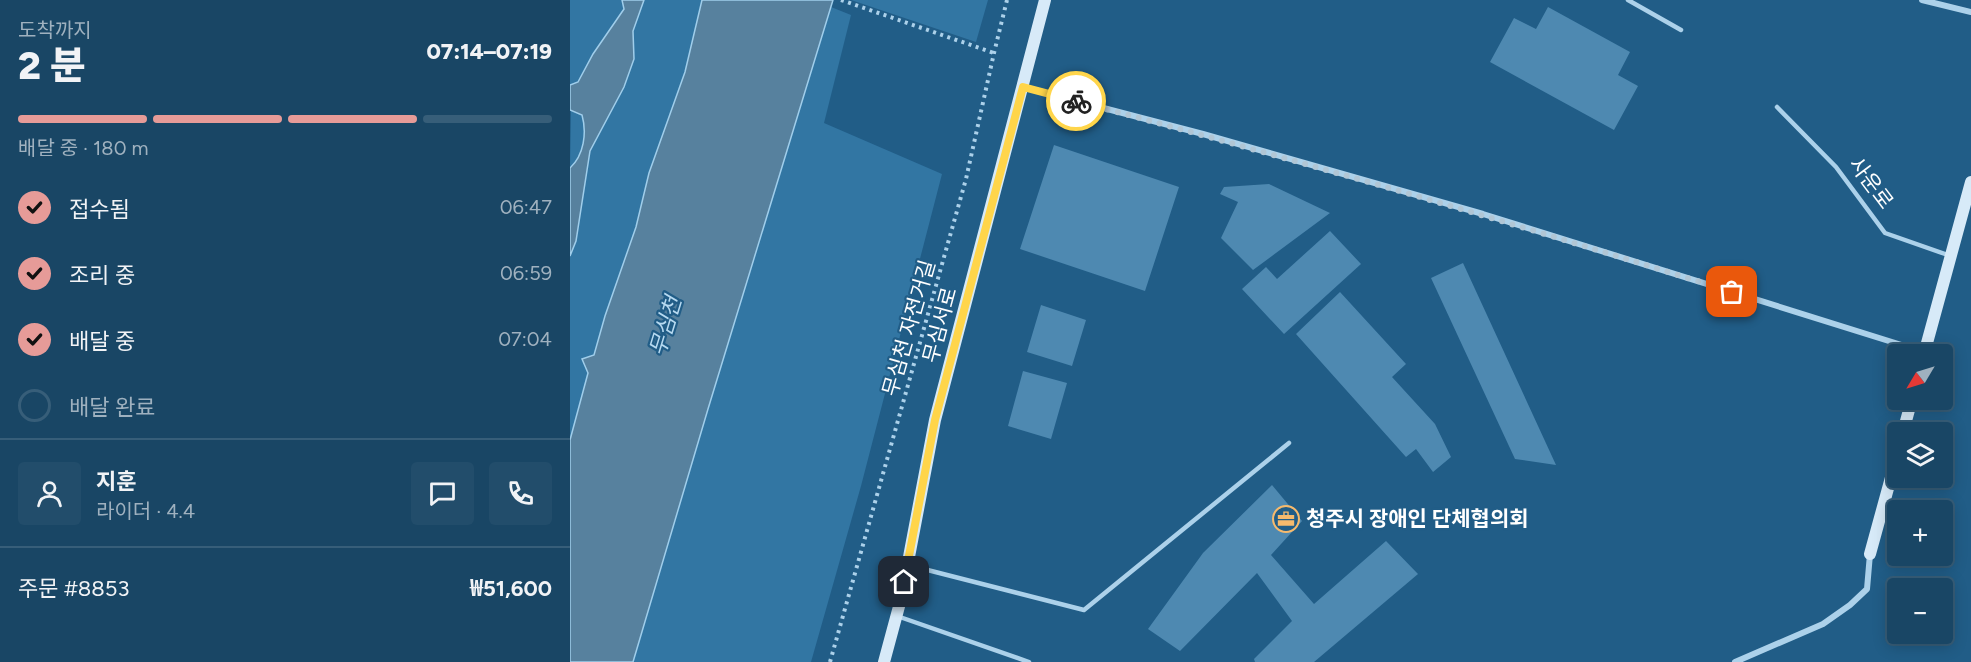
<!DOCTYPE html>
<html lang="ko">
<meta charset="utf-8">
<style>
:root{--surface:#194665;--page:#224d6b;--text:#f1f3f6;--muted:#9fb1bf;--line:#375e79;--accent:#e69b98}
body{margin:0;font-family:Figtree,"Noto Sans KR",sans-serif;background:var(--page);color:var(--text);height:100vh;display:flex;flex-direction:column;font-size:22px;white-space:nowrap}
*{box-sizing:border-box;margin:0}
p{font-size:20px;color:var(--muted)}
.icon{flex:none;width:33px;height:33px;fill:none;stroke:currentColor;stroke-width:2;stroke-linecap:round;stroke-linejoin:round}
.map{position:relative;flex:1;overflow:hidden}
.details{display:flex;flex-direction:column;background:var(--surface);width:570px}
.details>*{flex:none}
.needle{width:39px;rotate:232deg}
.fabs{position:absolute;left:1317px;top:344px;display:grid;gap:12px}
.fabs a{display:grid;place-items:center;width:66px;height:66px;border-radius:6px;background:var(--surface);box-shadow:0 3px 15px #0003,0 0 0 2px var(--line);font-size:30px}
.pin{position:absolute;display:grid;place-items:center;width:51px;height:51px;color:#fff;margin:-26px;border-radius:12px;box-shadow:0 3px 9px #0006}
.courier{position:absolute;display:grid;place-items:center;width:60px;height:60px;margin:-30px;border:4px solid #ffd54a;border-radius:50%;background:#fff;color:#222;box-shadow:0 2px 8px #0007}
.headline em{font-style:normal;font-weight:800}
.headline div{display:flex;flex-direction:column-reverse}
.headline{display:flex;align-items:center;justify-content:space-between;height:102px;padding:0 18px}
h1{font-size:39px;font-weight:800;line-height:45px}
.bar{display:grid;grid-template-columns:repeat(4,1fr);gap:9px 6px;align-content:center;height:72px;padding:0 18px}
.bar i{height:8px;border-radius:4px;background:var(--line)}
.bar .active{background:var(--accent)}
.bar p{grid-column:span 4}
.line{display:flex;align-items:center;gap:15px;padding:0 18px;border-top:2px solid var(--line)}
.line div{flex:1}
.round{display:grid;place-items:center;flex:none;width:63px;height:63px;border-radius:6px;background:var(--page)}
ol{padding:0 18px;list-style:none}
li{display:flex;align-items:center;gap:18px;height:66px}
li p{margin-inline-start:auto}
li .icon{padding:6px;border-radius:50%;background:var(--accent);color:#111;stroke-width:4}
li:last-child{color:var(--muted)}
li i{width:33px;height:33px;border:3px solid var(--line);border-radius:50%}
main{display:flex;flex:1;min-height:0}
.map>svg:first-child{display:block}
.green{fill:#3276a3}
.water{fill:#57819e;stroke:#a0ceeb;stroke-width:1.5}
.building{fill:#4e89b1}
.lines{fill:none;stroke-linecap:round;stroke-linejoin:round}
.path{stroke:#acd1ea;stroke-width:4;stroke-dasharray:3 4.5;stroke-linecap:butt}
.lane{stroke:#acd1ea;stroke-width:4.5}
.street{stroke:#acd1ea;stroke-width:6}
.secondary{stroke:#d7eaf8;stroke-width:12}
.done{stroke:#b1c6d5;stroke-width:6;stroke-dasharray:0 10.8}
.route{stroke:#ffd54a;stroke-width:8}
.labels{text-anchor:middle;stroke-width:4.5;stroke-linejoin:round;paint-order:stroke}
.street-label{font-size:21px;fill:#fff;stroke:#215d87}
.poi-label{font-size:21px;font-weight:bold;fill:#fff;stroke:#215d87;text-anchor:start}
.water-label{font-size:22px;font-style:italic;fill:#b7daf1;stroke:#215d87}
</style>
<main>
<section class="details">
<div class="headline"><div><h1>2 분</h1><p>도착까지</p></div><em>07:14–07:19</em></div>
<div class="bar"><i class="active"></i><i class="active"></i><i class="active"></i><i></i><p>배달 중 · 180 m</p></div>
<ol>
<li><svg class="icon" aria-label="check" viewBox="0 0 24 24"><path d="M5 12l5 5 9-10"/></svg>접수됨<p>06:47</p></li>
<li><svg class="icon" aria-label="check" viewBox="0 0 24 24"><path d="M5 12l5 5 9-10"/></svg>조리 중<p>06:59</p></li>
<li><svg class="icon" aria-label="check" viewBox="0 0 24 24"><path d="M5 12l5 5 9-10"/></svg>배달 중<p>07:04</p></li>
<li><i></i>배달 완료</li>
</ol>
<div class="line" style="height:108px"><a class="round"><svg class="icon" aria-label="person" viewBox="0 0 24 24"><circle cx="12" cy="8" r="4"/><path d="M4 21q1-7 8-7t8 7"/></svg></a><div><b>지훈</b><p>라이더 · 4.4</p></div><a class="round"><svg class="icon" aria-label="chat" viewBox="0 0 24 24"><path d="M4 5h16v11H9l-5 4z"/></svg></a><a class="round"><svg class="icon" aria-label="phone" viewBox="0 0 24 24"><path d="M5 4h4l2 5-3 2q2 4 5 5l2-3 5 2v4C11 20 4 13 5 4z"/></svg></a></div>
<div class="line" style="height:78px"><div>주문 #8853</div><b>₩51,600</b></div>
</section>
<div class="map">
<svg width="1401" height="662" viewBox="0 0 1401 662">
<rect width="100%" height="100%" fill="#215d87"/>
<path class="green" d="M0,0H52L54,9L23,54L8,82L0,85Z
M74,0H132L115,72L79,173L66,227L35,316L0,440V256L6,241L20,151L54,87L64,59L63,31Z
M281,0H418L406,42Z
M261,7L281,15L254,123L372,174L291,486L241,662H63L138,409Z
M1,109L12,115C17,133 14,155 0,168Z"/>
<path class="water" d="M52,0H74L63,31L64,59L54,87L20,151L6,241L0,256V168C14,155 17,133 12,115L0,110V85L8,82L23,54L54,9Z
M132,0H263L138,409L63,662H0V440L18,373L12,359L24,355L35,316L66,227L79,173L115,72Z"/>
<path class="building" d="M978,7L1060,52L1048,75L1068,86L1044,130L920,62L944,18L966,29Z
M484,145L609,187L575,291L450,249Z
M699,184L760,213L683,270L651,238L668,202L650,194L654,187Z
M760,231L791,264L714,334L672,289L696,267L707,279Z
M893,263L986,465L945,459L861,278Z
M770,292L836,364L822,377L865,424L881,457L863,472L846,449L836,457L726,334Z
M471,305L516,320L502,366L457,352Z
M453,371L497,383L481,439L438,426Z
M702,485L732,521L701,555L744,604L816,541L848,574L744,662H685L684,659L722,621L687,573L610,651L578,629L633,553Z"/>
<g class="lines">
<path class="path" d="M271,0L424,53
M260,662L396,179L424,53L437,0"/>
<path class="lane" d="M1058,0L1111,30
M1207,107L1266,167L1315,233L1378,255
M338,565L514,610L719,443
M327,616L459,662"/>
<path class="street" d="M1352,0L1401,12
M453,87L633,134L913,214L1354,352
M1165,662L1253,624L1280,605L1297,589L1300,554"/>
<path class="secondary" d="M1354,354L1401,182
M1333,432L1342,399
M1300,554L1328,452
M314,662L331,599L365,420L475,0"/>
</g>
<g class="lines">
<path class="done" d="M506,101C727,160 944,223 1162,292"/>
<path class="route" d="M334,582L365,420L453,87L506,101"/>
</g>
<defs>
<symbol id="office-ring" viewBox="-11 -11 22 22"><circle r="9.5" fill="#215d87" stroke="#f6ba6d" stroke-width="1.5"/><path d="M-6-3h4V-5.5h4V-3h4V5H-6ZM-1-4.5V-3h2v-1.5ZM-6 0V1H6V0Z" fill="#f6ba6d"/></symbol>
</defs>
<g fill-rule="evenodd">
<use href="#office-ring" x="701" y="504" width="30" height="30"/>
</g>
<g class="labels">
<g class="street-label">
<text transform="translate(1301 183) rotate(53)" y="7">사운로</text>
<text transform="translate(370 325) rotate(-75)" y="7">무심서로</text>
<text transform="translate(339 328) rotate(-74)" y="7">무심천 자전거길</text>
</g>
<g class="poi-label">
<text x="736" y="526">청주시 장애인 단체협의회</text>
</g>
<g class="water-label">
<text transform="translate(95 326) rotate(-73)" y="8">무심천</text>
</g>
</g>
</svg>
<div class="fabs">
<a><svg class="needle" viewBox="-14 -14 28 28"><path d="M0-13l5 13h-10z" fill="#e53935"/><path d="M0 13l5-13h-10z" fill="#9fb1bf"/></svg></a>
<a><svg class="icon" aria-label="layers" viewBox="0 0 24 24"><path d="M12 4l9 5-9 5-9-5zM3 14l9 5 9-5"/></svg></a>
<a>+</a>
<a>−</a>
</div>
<div class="pin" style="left:1162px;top:292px;background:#ea580c"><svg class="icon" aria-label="bag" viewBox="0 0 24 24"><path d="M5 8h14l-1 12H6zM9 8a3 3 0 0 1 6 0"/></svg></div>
<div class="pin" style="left:334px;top:582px;background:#1f2937"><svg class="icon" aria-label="home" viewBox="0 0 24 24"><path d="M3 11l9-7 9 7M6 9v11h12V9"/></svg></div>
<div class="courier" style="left:506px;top:101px"><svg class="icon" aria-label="bike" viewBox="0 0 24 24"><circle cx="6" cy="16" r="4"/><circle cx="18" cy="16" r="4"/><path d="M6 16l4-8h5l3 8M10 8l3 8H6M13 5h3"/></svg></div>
</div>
</main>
